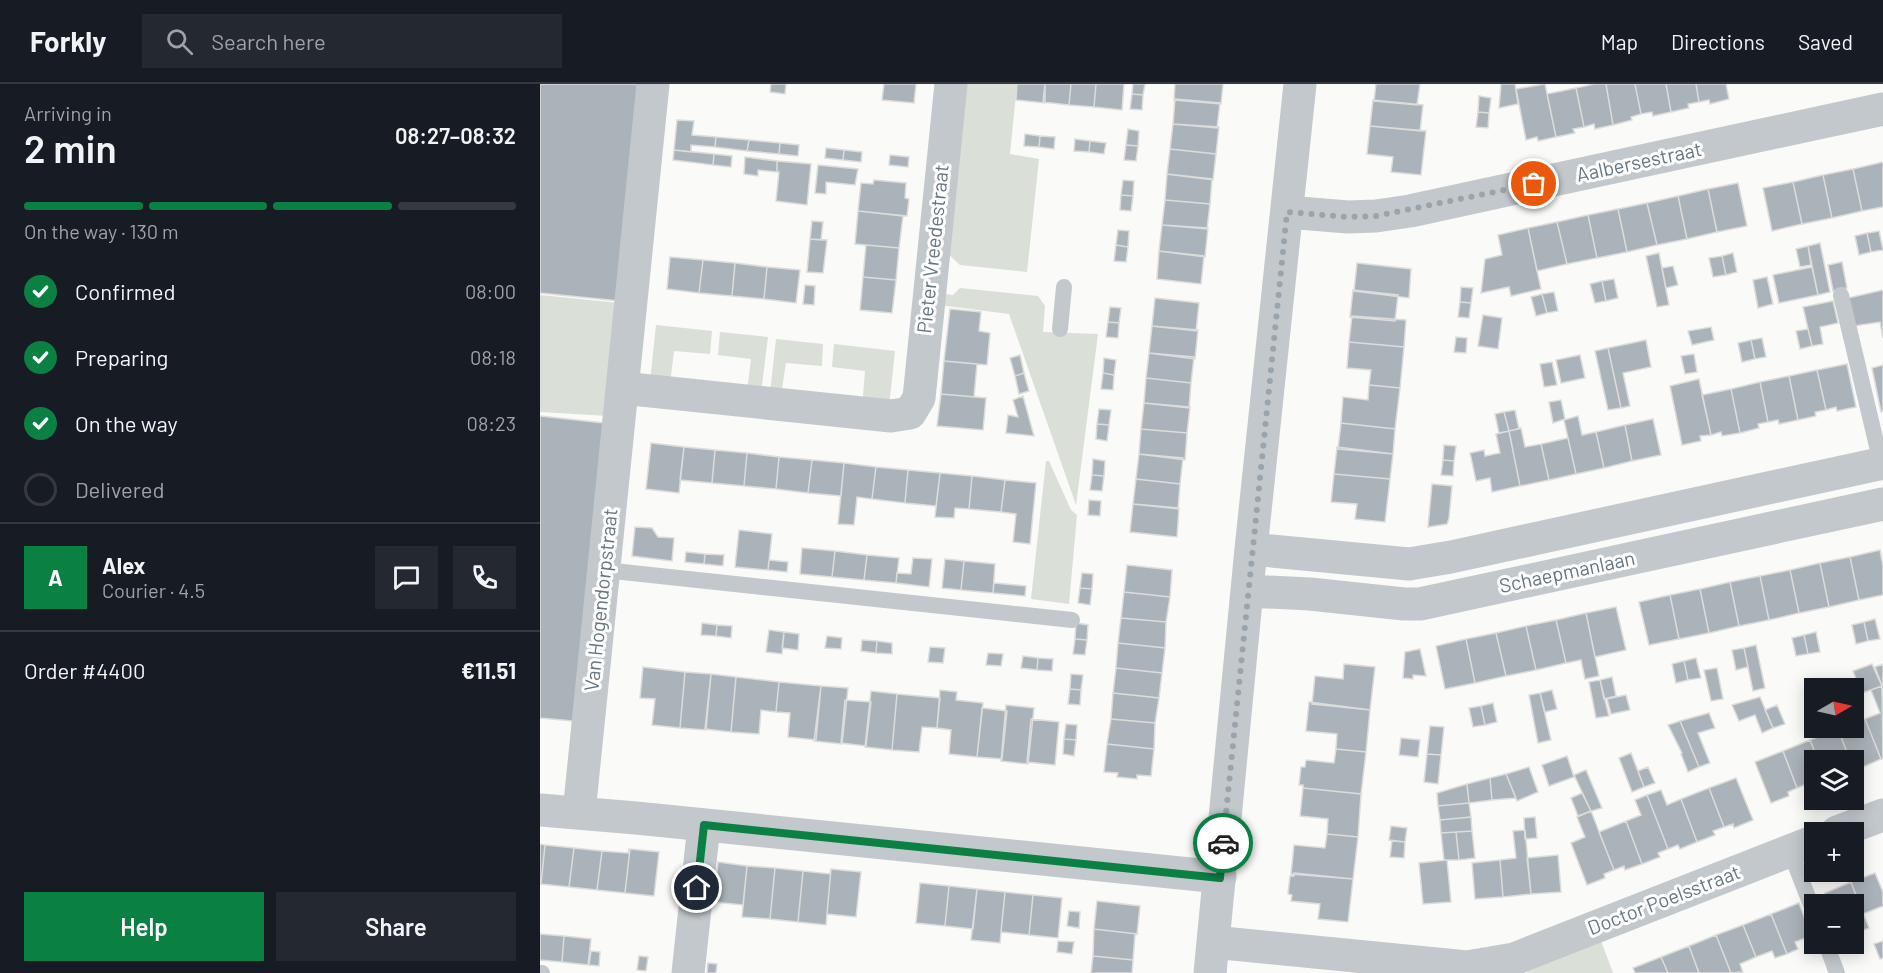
<!DOCTYPE html>
<meta charset="utf-8">
<style>
:root{--surface:#171b24;--page:#242831;--text:#f1f3f6;--muted:#9ea1a6;--line:#363941;--accent:#0b8043}
body{margin:0;font-family:Barlow,sans-serif;background:var(--page);color:var(--text);height:100vh;display:flex;flex-direction:column;font-size:22px;white-space:nowrap}
*{box-sizing:border-box;margin:0}
p{font-size:20px;color:var(--muted)}
.icon{flex:none;width:33px;height:33px;fill:none;stroke:currentColor;stroke-width:2;stroke-linecap:round;stroke-linejoin:round}
.map{position:relative;flex:1;overflow:hidden}
.side{display:flex;flex-direction:column;background:var(--surface);width:540px}
.side>*{flex:none}
.needle{width:39px;rotate:81deg}
.tools{position:absolute;left:1264px;top:594px;display:grid;gap:12px}
.tools a{display:grid;place-items:center;width:60px;height:60px;border-radius:0px;background:var(--surface);box-shadow:0 3px 15px #0003;font-size:30px}
.pin{position:absolute;display:grid;place-items:center;width:51px;height:51px;color:#fff;margin:-26px;border:3px solid #fff;border-radius:50%;box-shadow:0 2px 6px #0007}
.courier{position:absolute;display:grid;place-items:center;width:60px;height:60px;margin:-30px;border:4px solid #0b8043;border-radius:50%;background:#fff;color:#222;box-shadow:0 2px 8px #0007}
.headline em{font-style:normal;font-weight:600}
.headline div{display:flex;flex-direction:column-reverse}
.headline{display:flex;align-items:center;justify-content:space-between;height:102px;padding:0 24px}
h1{font-size:39px;font-weight:600;line-height:45px}
.bar{display:grid;grid-template-columns:repeat(4,1fr);gap:9px 6px;align-content:center;height:72px;padding:0 24px}
.bar i{height:8px;border-radius:4px;background:var(--line)}
.bar .current{background:var(--accent)}
.bar p{grid-column:span 4}
.line{display:flex;align-items:center;gap:15px;padding:0 24px;border-top:2px solid var(--line)}
.line div{flex:1}
.round{display:grid;place-items:center;flex:none;width:63px;height:63px;border-radius:0px;background:var(--page)}
ol{padding:0 24px;list-style:none}
li{display:flex;align-items:center;gap:18px;height:66px}
li p{margin-inline-start:auto}
li .icon{padding:6px;border-radius:50%;background:var(--accent);color:#fff;stroke-width:4}
li:last-child{color:var(--muted)}
li i{width:33px;height:33px;border:3px solid var(--line);border-radius:50%}
.primary-button{display:flex;gap:12px;margin-top:auto;padding:12px 24px}
.primary-button a{flex:1;height:69px;border-radius:0px;background:var(--accent);color:#fff;font-size:24px;font-weight:600;line-height:69px;text-align:center}
.primary-button a+a{background:var(--page);color:var(--text)}
header{display:flex;align-items:center;gap:36px;box-sizing:border-box;height:84px;padding:0 30px;background:var(--surface);border-bottom:2px solid var(--line)}
header strong{font-size:28px}
nav{display:flex;gap:33px;margin-inline-start:auto;font-size:21px}
.search{width:420px;height:54px;background:var(--page);display:flex;align-items:center;gap:15px;box-sizing:border-box;padding:0 21px;border-radius:0px;color:var(--muted);font-size:22px}
main{display:flex;flex:1;min-height:0}
.map>svg:first-child{display:block}
.green{fill:#dadfd7}
.building{fill:#aab3b9;stroke:#dcdcda;stroke-width:1.5}
.lines{fill:none;stroke-linecap:round;stroke-linejoin:round}
.service{stroke:#c3c8cc;stroke-width:16}
.minor{stroke:#c3c8cc;stroke-width:33}
.done{stroke:#99a4ac;stroke-width:6;stroke-dasharray:0 10.8}
.route{stroke:#0b8043;stroke-width:8}
.labels{text-anchor:middle;stroke-width:6;stroke-linejoin:round;paint-order:stroke}
.street-label{font-size:20px;fill:#657683;stroke:#fff}
</style>
<header>
<strong>Forkly</strong>
<div class="search"><svg class="icon" aria-label="search" viewBox="0 0 24 24"><circle cx="10" cy="10" r="6"/><path d="M15 15l6 6"/></svg>Search here</div>
<nav><a>Map</a><a>Directions</a><a>Saved</a></nav>
</header>
<main>
<section class="side">
<div class="headline"><div><h1>2 min</h1><p>Arriving in</p></div><em>08:27–08:32</em></div>
<div class="bar"><i class="current"></i><i class="current"></i><i class="current"></i><i></i><p>On the way · 130 m</p></div>
<ol>
<li><svg class="icon" aria-label="check" viewBox="0 0 24 24"><path d="M5 12l5 5 9-10"/></svg>Confirmed<p>08:00</p></li>
<li><svg class="icon" aria-label="check" viewBox="0 0 24 24"><path d="M5 12l5 5 9-10"/></svg>Preparing<p>08:18</p></li>
<li><svg class="icon" aria-label="check" viewBox="0 0 24 24"><path d="M5 12l5 5 9-10"/></svg>On the way<p>08:23</p></li>
<li><i></i>Delivered</li>
</ol>
<div class="line" style="height:108px"><b class="round" style="background:var(--accent);color:#fff">A</b><div><b>Alex</b><p>Courier · 4.5</p></div><a class="round"><svg class="icon" aria-label="chat" viewBox="0 0 24 24"><path d="M4 5h16v11H9l-5 4z"/></svg></a><a class="round"><svg class="icon" aria-label="phone" viewBox="0 0 24 24"><path d="M5 4h4l2 5-3 2q2 4 5 5l2-3 5 2v4C11 20 4 13 5 4z"/></svg></a></div>
<div class="line" style="height:78px"><div>Order #4400</div><b>€11.51</b></div>
<div class="primary-button"><a>Help</a><a>Share</a></div>
</section>
<div class="map">
<svg width="1343" height="889" viewBox="0 0 1343 889">
<rect width="100%" height="100%" fill="#fafaf8"/>
<path class="green" d="M421,0H477L470,70L499,75L487,188L420,181L409,171Z
M420,204L498,212L505,222L503,248L558,250L536,421L469,230L399,221L405,210L413,211Z
M0,211L79,219L69,332L0,328Z
M116,241L172,247L170,270L134,267L130,300L110,297Z
M180,248L228,253L221,309L207,308L211,275L178,271Z
M236,255L283,260L282,282L246,279L241,311L230,309Z
M294,260L355,267L349,323L325,320L323,312L325,287L292,283Z
M506,377H509L531,426L537,431L529,520L491,515Z
M1058,849L1073,889H987L989,874Z"/>
<path class="building" d="M0,0H102L80,217L0,209Z
M231,0H246L245,10L230,8Z
M344,0H376L374,19L342,16Z
M477,0H505V19L476,16Z
M505,0H531L529,21L503,18Z
M531,0H556L554,23L529,21Z
M556,0H584L582,26L554,23Z
M593,0H605L603,11L592,10Z
M635,0H683L681,20L634,16Z
M836,0H880L877,21L834,17Z
M961,0H975L978,20L959,24Z
M1005,0L1016,53L998,57L997,53L986,56L976,5Z
M1054,0H1066L1073,41L1055,45L1054,40L1044,43L1036,4Z
M1066,0H1095L1101,30L1091,33L1092,36L1073,41Z
M1095,0H1126L1131,28L1113,32L1112,28L1101,30Z
M1126,0H1156L1159,18L1148,20L1149,24L1131,28Z
M1156,0H1186L1189,15L1170,20L1169,16L1159,18Z
M1036,4L1044,43L1033,45L1035,49L1016,53L1007,10Z
M592,10L603,11L602,26L590,25Z
M939,12L951,14L949,29L938,28Z
M635,15L680,19L677,44L633,40Z
M833,16L883,21L880,47L830,42Z
M938,28L949,29L948,44L936,43Z
M137,36L154,37L152,51L176,53L175,63L151,61V68L134,66Z
M633,40L679,43L676,70L630,65Z
M830,42L886,47L881,91L851,88L853,73L827,70Z
M588,45L599,47L598,62L586,61Z
M485,50L500,52L499,63L484,62Z
M500,52L515,53L514,65L499,63Z
M176,53L209,56L207,67L175,63Z
M535,55L550,57L549,68L534,67Z
M209,56L240,59L239,70L207,67Z
M550,57L566,59L564,70L549,68Z
M240,59L259,61L258,72L239,70Z
M586,61L598,62L596,77L584,76Z
M286,64L304,66L303,76L285,74Z
M630,65L676,70L673,96L627,90Z
M134,66L174,70L173,81L133,76Z
M304,66L322,68L321,78L303,76Z
M174,70L192,72L191,83L173,81Z
M350,71L369,73L368,83L349,81Z
M205,73L237,77V88L218,86V92L204,90Z
M237,77L271,80L267,121L236,117L239,88H237Z
M1343,78V123L1322,127L1313,85Z
M278,81L318,85L315,101L286,98V110L275,109Z
M1313,85L1322,127L1292,134L1283,91Z
M627,90L672,95L670,120L625,116Z
M1283,91L1292,134L1262,140L1253,98Z
M334,96L366,99L365,114L369,115L367,132L318,127L321,99L333,100Z
M583,96L594,97L593,112L581,111Z
M1253,98L1262,140L1232,147L1223,104Z
M1198,99L1207,142L1177,148L1168,105Z
M1168,105L1177,148L1147,155L1138,112Z
M581,111L593,112L591,127L580,126Z
M1138,112L1147,155L1117,161L1107,119Z
M625,116L670,120L667,145L622,141Z
M1107,119L1117,161L1087,168L1078,125Z
M1078,125L1087,168L1057,174L1048,131Z
M318,127L363,132L359,164L315,160Z
M1048,131L1057,174L1027,180L1017,138Z
M272,137L283,138L281,156L270,155Z
M1017,138L1027,180L997,187L988,144Z
M622,141L668,144L665,173L619,167Z
M988,144L1001,205L971,212L969,203L941,209L945,175L962,171L958,151Z
M578,146L589,147L588,163L576,161Z
M1339,147L1343,166L1331,168L1327,149Z
M1327,149L1331,168L1319,171L1315,152Z
M270,155L287,156L283,189L267,188Z
M1280,159L1290,208L1278,211L1268,162Z
M326,161L359,164L356,196L323,193Z
M576,161L588,163L586,178L574,177Z
M1268,162L1271,181L1260,183L1256,165Z
M619,167L664,172L661,200L617,195Z
M1119,169L1129,221L1117,223L1106,172Z
M1193,169L1197,188L1186,191L1182,172Z
M1182,172L1186,191L1173,193L1169,174Z
M130,173L163,176L159,209L127,205Z
M163,176L195,179L192,212L159,209Z
M1302,178L1307,204L1293,207L1288,181Z
M195,179L227,183L224,215L192,212Z
M817,179L871,185L869,214L814,207Z
M1133,182L1138,201L1126,204L1122,184Z
M227,183L260,186L256,219L224,215Z
M1272,183L1278,211L1239,219L1233,191Z
M323,193L356,196L352,229L320,226Z
M1227,193L1233,220L1218,224L1213,196Z
M1074,195L1078,214L1066,217L1062,197Z
M1062,197L1066,217L1055,219L1050,200Z
M265,201L275,202L274,221L263,220Z
M921,203L933,204L931,219L920,218Z
M813,206L858,211L855,237L810,233Z
M1343,206V254L1340,238L1314,242L1308,214Z
M1014,208L1018,227L1007,229L1002,210Z
M1002,210L1007,229L996,232L991,213Z
M615,214L659,219L656,247L612,242Z
M1293,217L1298,239L1280,243L1283,260L1272,262L1263,223Z
M920,218L931,219L929,234L918,233Z
M570,223L581,224L579,239L568,238Z
M410,225L441,228L439,247L450,249L447,281L404,277Z
M943,231L962,234L958,265L938,262Z
M812,232L866,236L864,263L809,258Z
M568,238L579,239L578,254L566,253Z
M612,242L658,246L655,275L609,269Z
M1171,243L1174,256L1152,261L1148,247Z
M1268,245L1272,262L1260,265L1256,247Z
M916,253L927,254L926,269L914,268Z
M1222,254L1226,273L1215,275L1211,256Z
M1106,256L1111,283L1083,289L1090,322L1081,324L1068,264Z
M1211,256L1215,275L1202,278L1198,259Z
M809,258L864,263L860,304L829,301L831,286L807,284Z
M1068,264L1081,324L1068,326L1055,267Z
M609,269L654,273L651,299L606,294Z
M1154,270L1157,288L1145,290L1141,272Z
M480,271L484,289L475,292L470,274Z
M1040,271L1045,294L1021,299L1016,276Z
M564,274L576,276L574,291L563,289Z
M404,277L437,280L434,313L401,310Z
M1012,278L1017,301L1004,303L1000,280Z
M1307,280L1316,323L1297,327L1296,323L1286,326L1277,286Z
M1343,281V327L1341,328L1332,284Z
M1277,286L1286,326L1275,328L1276,332L1258,336L1249,292Z
M484,289L489,307L479,310L475,292Z
M563,289L574,291L573,306L561,305Z
M1249,292L1258,336L1239,340L1238,336L1228,338L1220,298Z
M606,294L651,299L649,324L604,319Z
M1159,295L1171,351L1160,352L1161,357L1142,361L1130,302Z
M1220,298L1228,338L1218,340L1219,344L1200,349L1191,305Z
M829,301L860,304L855,345L801,339L803,313L828,316Z
M1191,305L1200,349L1182,352L1181,348L1171,351L1162,311Z
M401,310L446,314L443,346L397,342Z
M483,312L494,352L466,349L468,331L478,333L473,316Z
M1021,316L1025,335L1013,339L1009,318Z
M604,319L650,323L647,349L601,345Z
M559,325L571,326L569,341L557,340Z
M975,326L979,345L969,347L964,328Z
M964,328L969,347L959,349L955,330Z
M0,332L64,339L33,637L0,634Z
M1038,332L1042,351L1056,348L1064,384L1036,390L1024,336Z
M1113,335L1121,371L1092,377L1085,341Z
M801,339L855,345L853,370L798,365Z
M557,340L569,341L567,357L556,355Z
M1085,341L1092,377L1064,384L1056,348Z
M981,344L985,363L1001,360L1009,396L980,402L969,347Z
M601,345L647,349L645,376L599,370Z
M969,347L980,402L952,408L950,394L936,397L930,369L944,366L945,372L960,369L956,350Z
M1028,354L1036,390L1009,396L1001,360Z
M111,359L144,363L139,409L106,405Z
M904,361L916,362L914,377L903,376Z
M144,363L175,366L172,399L140,396Z
M797,363L853,370L850,395L794,390Z
M175,366L207,369L204,402L172,399Z
M207,369L239,373L236,405L204,402Z
M599,370L643,374L640,400L596,395Z
M239,373L272,376L268,409L236,405Z
M553,375L565,377L564,392L552,391Z
M272,376L304,379L301,412L268,409Z
M903,376L914,377L913,392L901,391Z
M304,379L336,383L332,415L317,413L314,441L298,440Z
M336,383L368,386L365,419L332,415Z
M368,386L400,389L396,422L365,419Z
M400,389L432,392L429,425L415,424L414,434L395,433Z
M794,390L850,395L845,438L815,435L817,420L791,418Z
M552,391L564,392L562,407L550,406Z
M432,392L465,396L461,428L429,425Z
M596,395L640,400L638,425L593,420Z
M465,396L496,399L490,460L473,458L476,430L461,428Z
M892,400L912,402L909,434L907,440L888,443Z
M549,416L561,417L560,432L548,431Z
M593,420L639,424L637,453L590,448Z
M95,443L112,444L118,453L134,454L132,477L92,472Z
M199,446L232,450L228,486L195,483Z
M262,464L295,467L292,493L260,490Z
M1340,466L1343,482V511L1319,516L1310,473Z
M295,467L327,471L324,496L292,493Z
M146,468L165,470L164,480L145,478Z
M165,470L184,471L183,482L164,480Z
M327,471L359,474L356,499L324,496Z
M1310,473L1319,516L1289,523L1280,479Z
M373,474L392,475L389,503L356,499L357,489L371,490Z
M405,475L424,477L421,506L402,504Z
M229,476L248,478L247,488L228,486Z
M424,477L455,480L453,509L421,506Z
M1280,479L1289,523L1259,529L1250,486Z
M587,481L632,486L630,513L584,508Z
M1250,486L1259,529L1229,536L1220,492Z
M542,489L553,490L552,505L540,504Z
M1220,492L1229,536L1199,542L1190,498Z
M1190,498L1199,542L1169,549L1160,505Z
M454,499L486,502L485,512L453,509Z
M540,504L552,505L550,521L538,519Z
M1160,505L1169,549L1139,555L1130,511Z
M584,508L630,513L626,538L581,534Z
M1130,511L1139,555L1109,561L1099,518Z
M1076,523L1086,566L1055,573L1046,529Z
M1046,529L1059,592L1045,595L1041,576L1026,579L1016,536Z
M581,534L626,538L625,564L578,559Z
M1335,535L1340,555L1328,557L1324,538Z
M1016,536L1026,579L996,586L986,542Z
M1324,538L1328,557L1316,560L1312,541Z
M162,539L177,541L176,552L161,551Z
M536,539L548,541L547,556L535,555Z
M177,541L192,542L191,554L176,552Z
M986,542L996,586L966,592L956,549Z
M229,546L244,548L242,570L226,568Z
M244,548L259,550L258,566L242,564Z
M1276,548L1280,568L1268,570L1264,551Z
M956,549L966,592L935,599L926,555Z
M1264,551L1268,570L1256,572L1252,554Z
M287,552L302,554L301,565L285,564Z
M535,555L547,556L545,571L533,570Z
M926,555L935,599L905,605L896,562Z
M322,556L337,557L336,569L321,567Z
M337,557L352,559V570L336,569Z
M578,559L625,564L622,589L576,584Z
M1216,561L1225,604L1213,607L1204,564Z
M390,563L405,564L403,579L388,578Z
M1204,564L1208,583L1196,586L1192,566Z
M880,565L886,592L873,591V595L863,594L865,568Z
M448,569L463,570L461,582L446,581Z
M483,572L498,574L497,586L481,584Z
M498,574L513,575L512,587L497,586Z
M1156,574L1161,594L1148,596L1144,577Z
M1144,577L1148,596L1136,599L1132,580Z
M804,580L835,583L830,626L772,620L775,592L803,595Z
M1332,580L1342,602L1322,609L1313,587Z
M1343,580V602H1342L1335,583Z
M103,583L145,588L140,644L112,641L115,615L100,614Z
M576,584L622,589L619,614L573,609Z
M1177,584L1183,615L1171,617L1164,586Z
M145,588L171,590L166,646L140,644Z
M171,590L196,593L191,648L165,645Z
M531,590L543,591L541,606L530,605Z
M196,593L239,598L236,628L221,626L219,650L191,648Z
M1072,593L1076,612L1064,615L1060,596Z
M1060,596L1069,632L1056,634L1049,598Z
M239,598L281,602L276,656L248,653L250,629L236,628Z
M281,602L308,604L302,660L274,657Z
M1342,602L1343,675H1341L1325,635L1340,629L1331,606Z
M530,605L541,606L540,621L528,620Z
M400,606L417,608L416,616L443,619L437,673L409,670L411,646L397,644Z
M1012,606L1017,625L1005,628L1000,609Z
M331,607L357,610L352,666L325,663Z
M573,609L619,614L615,639L571,635Z
M1000,609L1011,656L998,659L989,611Z
M357,610L400,614L397,644L382,643L379,668L352,666Z
M1086,611L1090,626L1071,630L1067,615Z
M1220,613L1233,644L1222,649L1215,631L1199,637L1192,621Z
M305,616L331,618L326,662L301,659Z
M769,618L830,626L826,668L796,665L797,650L766,647Z
M953,619L957,638L945,641L941,622Z
M466,621L494,624L488,680L461,677Z
M1237,621L1245,640L1233,644L1225,626Z
M941,622L945,641L933,643L929,624Z
M442,624L467,627L462,675L437,673Z
M1169,629L1175,644L1158,649L1170,679L1159,683L1140,637Z
M491,635L519,638L515,681L487,678Z
M571,635L615,639L614,665L567,660Z
M1325,635L1341,675L1323,683L1322,679L1314,682V676H1310L1298,645L1314,644V639Z
M1140,637L1159,683L1148,688L1141,670L1142,669L1128,641Z
M526,640L537,641L536,656L524,655Z
M890,642L904,643L901,671L887,670Z
M1298,645L1310,676H1278L1270,656Z
M861,654L880,656L878,673L859,671Z
M524,655L536,656L534,672L523,670Z
M1270,656L1278,676H1275V702L1269,704L1267,700L1257,704L1243,667Z
M567,660L614,665L611,692L597,691V695L577,693L578,689L564,688Z
M796,665L826,668L821,710L763,704V701H759L761,683H765L766,676L794,679Z
M1243,667L1257,704L1248,708L1249,712L1231,719L1215,678Z
M1091,669L1104,703L1092,708L1079,674Z
M887,670L901,671L898,700L884,698Z
M1027,672L1034,693L1009,702L1002,681Z
M989,683L998,708L977,717L966,690Z
M1108,683L1115,699L1104,703L1098,687Z
M1046,686L1062,724L1051,727L1034,691Z
M966,690L976,714L952,716L950,694Z
M950,694L952,716L929,719L927,700Z
M1196,694L1213,736L1194,744L1193,740L1184,743L1169,704Z
M927,700L929,719L898,722L897,709Z
M763,704L821,710L818,753L787,750L788,735L760,732Z
M1169,704L1184,743L1173,747L1175,751L1157,758L1141,715Z
M1121,706L1127,721L1141,715L1157,758L1140,765L1138,761L1128,765L1107,711Z
M1042,709L1051,727L1038,732L1031,714Z
M1107,711L1128,765L1118,769L1120,773L1102,780L1086,737L1101,731L1095,716Z
M929,719L931,733L900,736L898,722Z
M1051,727L1074,786L1064,790L1065,794L1047,801L1031,759L1045,753L1037,733Z
M931,733L932,747L901,749L900,736Z
M995,733L997,754L985,755L984,734Z
M1086,737L1102,780L1085,786L1084,782L1074,786L1059,748Z
M851,742L867,744L865,758L849,756Z
M985,746L991,810L963,813L960,776L976,774L973,747Z
M932,747L935,774L919,776L916,748Z
M916,748L919,776H904L901,749Z
M787,750L818,753L813,795L751,790L754,761L785,764Z
M852,757L865,758L864,774L850,773Z
M0,760L5,761L1,800H0Z
M5,761L34,764L29,803L1,800Z
M34,764L62,767L57,806L29,803Z
M89,765H90L85,809L57,806L62,767L88,769Z
M90,765L119,768L114,812L85,809Z
M1018,771L1021,808L991,810L987,774Z
M907,776L911,818L883,820L879,779Z
M960,776L963,813L935,815L932,779Z
M178,778L207,782L203,821L174,818Z
M207,782L235,784L230,835L202,833Z
M235,784L263,787L258,838L230,835Z
M291,785L321,788L316,833L287,830Z
M291,785L286,841L258,838L263,787L290,790Z
M754,789L813,795L808,838L778,835L780,820L751,817L752,811L748,810L750,792H754Z
M1335,789L1343,808V822L1323,830L1311,798Z
M1311,798L1329,844L1314,850V820H1289L1285,809Z
M380,799L409,802L405,842L376,839Z
M409,802L437,805L433,845L405,842Z
M437,805L465,808L460,859L431,856Z
M465,808L493,811L489,851L461,848Z
M493,811L522,814L518,854L489,851Z
M557,817L600,822L597,850L554,845Z
M1259,819L1271,852L1255,858L1258,865L1247,870L1231,830Z
M529,827L540,828L539,844L527,842Z
M1231,830L1247,870L1235,874L1232,867L1216,873L1203,841Z
M1203,841L1216,873L1200,880L1203,888L1191,889L1176,851Z
M554,845L597,850L595,851L593,876L553,872Z
M0,850L24,852L22,878L0,876Z
M1176,851L1191,889H1159L1149,862Z
M24,852L51,855L48,881L22,878Z
M518,857L534,858L532,870L517,868Z
M1343,857V874L1340,875L1334,860Z
M1149,862L1159,889H1128L1121,873Z
M51,867L60,868L59,882L49,881Z
M99,872L108,873L106,887L97,886Z
M553,872L593,876L592,889H551Z
M1121,873L1128,889H1095L1093,884Z
M168,879L177,880L176,889H167Z"/>
<g class="lines">
<path class="service" d="M1301,211L1341,379
M520,245L524,203
M64,486L532,536
M1250,767L1275,831
M1286,860L1297,889
M0,889H2"/>
<path class="minor" d="M747,128L808,133L836,132L870,127L1343,25
M82,304L351,332L370,329L379,314L411,0
M711,465L869,480L911,473L1343,379
M707,507L770,510L864,520H880L1343,420
M0,726L96,734L680,793
M39,729L113,0
M1297,748L1343,731
M673,858L927,883L974,875L989,869L1275,757
M148,889L164,741
M670,889L711,465L760,0"/>
</g>
<g class="lines">
<path class="done" d="M683,759L747,128L808,133L836,132L994,100"/>
<path class="route" d="M157,804L164,741L680,794L683,759"/>
</g>
<g class="labels">
<g class="street-label">
<text transform="translate(1099 78) rotate(-12)" y="7">Aalbersestraat</text>
<text transform="translate(393 165) rotate(-84)" y="7">Pieter Vreedestraat</text>
<text transform="translate(1027 488) rotate(-12)" y="7">Schaepmanlaan</text>
<text transform="translate(61 516) rotate(-84)" y="7">Van Hogendorpstraat</text>
<text transform="translate(1124 816) rotate(-21)" y="7">Doctor Poelsstraat</text>
</g>
</g>
</svg>
<div class="tools">
<a><svg class="needle" viewBox="-14 -14 28 28"><path d="M0-13l5 13h-10z" fill="#e53935"/><path d="M0 13l5-13h-10z" fill="#9ea1a6"/></svg></a>
<a><svg class="icon" aria-label="layers" viewBox="0 0 24 24"><path d="M12 4l9 5-9 5-9-5zM3 14l9 5 9-5"/></svg></a>
<a>+</a>
<a>−</a>
</div>
<div class="pin" style="left:994px;top:100px;background:#ea580c"><svg class="icon" aria-label="bag" viewBox="0 0 24 24"><path d="M5 8h14l-1 12H6zM9 8a3 3 0 0 1 6 0"/></svg></div>
<div class="pin" style="left:157px;top:804px;background:#1f2937"><svg class="icon" aria-label="home" viewBox="0 0 24 24"><path d="M3 11l9-7 9 7M6 9v11h12V9"/></svg></div>
<div class="courier" style="left:683px;top:759px"><svg class="icon" aria-label="car" viewBox="0 0 24 24"><path d="M5 17H2v-5l4-1 3-4h7l3 4 3 1v5h-3M9 17h6M6 11h13"/><circle cx="7" cy="17" r="2"/><circle cx="17" cy="17" r="2"/></svg></div>
</div>
</main>
